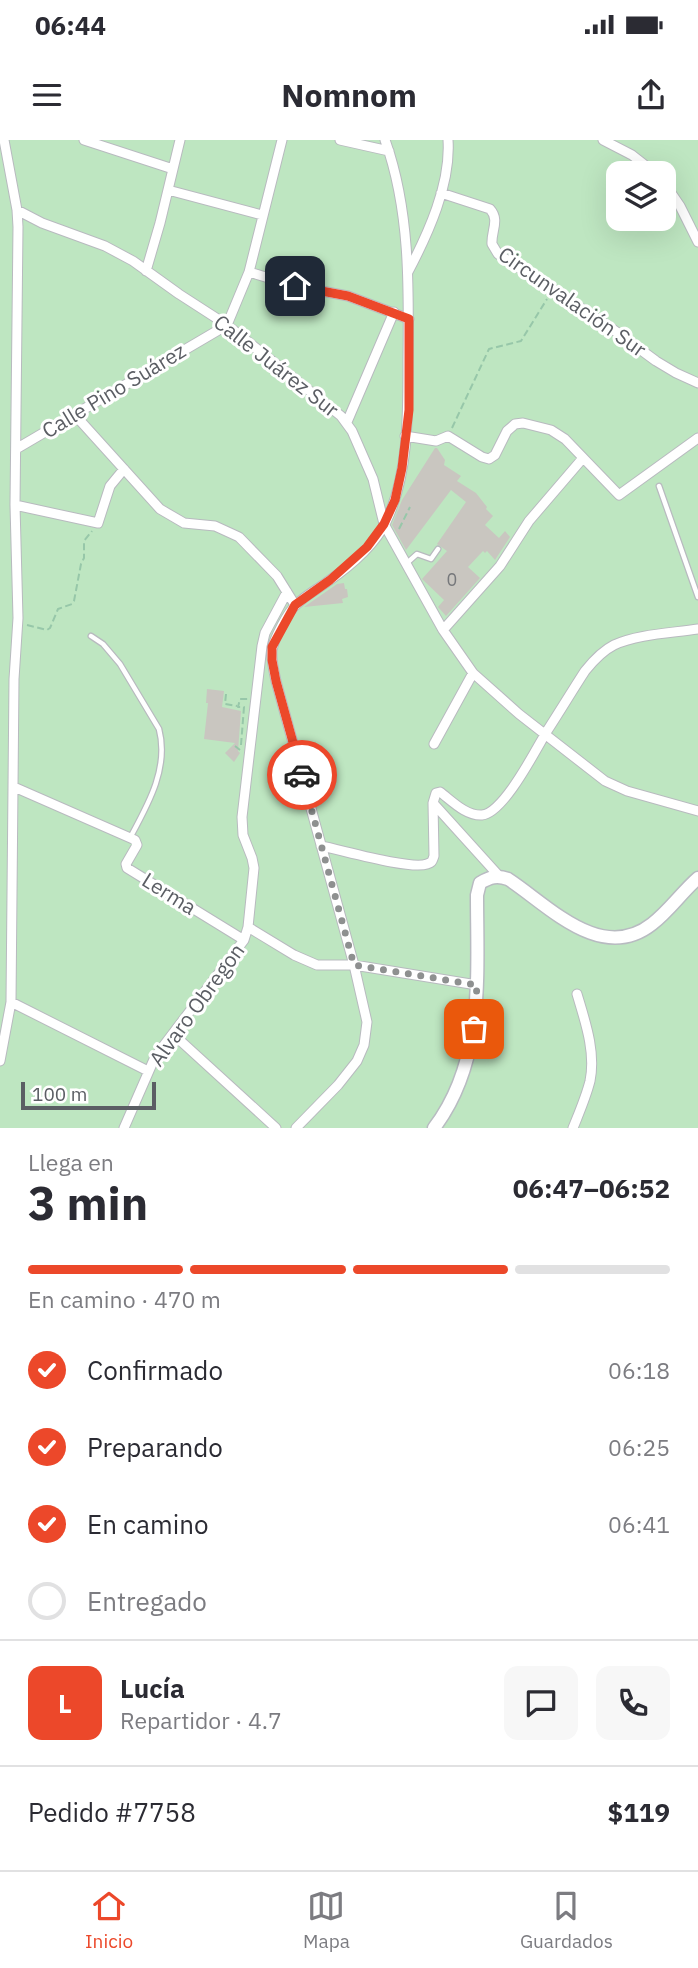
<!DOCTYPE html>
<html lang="es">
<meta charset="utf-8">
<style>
:root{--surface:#fff;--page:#f7f7f7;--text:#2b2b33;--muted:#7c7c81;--line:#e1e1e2;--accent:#ec482a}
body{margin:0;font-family:"IBM Plex Sans",sans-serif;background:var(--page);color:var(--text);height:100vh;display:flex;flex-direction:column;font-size:26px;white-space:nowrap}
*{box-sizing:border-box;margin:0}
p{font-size:23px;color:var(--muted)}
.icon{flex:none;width:38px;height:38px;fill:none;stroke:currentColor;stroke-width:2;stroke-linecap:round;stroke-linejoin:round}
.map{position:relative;height:988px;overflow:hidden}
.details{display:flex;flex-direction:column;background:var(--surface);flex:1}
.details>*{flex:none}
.controls{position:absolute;left:606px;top:21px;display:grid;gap:14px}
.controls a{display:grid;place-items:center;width:70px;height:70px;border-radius:14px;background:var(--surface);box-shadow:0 7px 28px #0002;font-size:35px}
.scale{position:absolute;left:21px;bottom:18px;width:135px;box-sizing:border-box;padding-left:7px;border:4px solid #5b5e64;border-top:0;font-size:19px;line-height:24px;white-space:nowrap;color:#5b5e64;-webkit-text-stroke:5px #fff;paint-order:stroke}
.pin{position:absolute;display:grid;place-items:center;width:60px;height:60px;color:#fff;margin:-30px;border-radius:14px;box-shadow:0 4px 10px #0006}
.courier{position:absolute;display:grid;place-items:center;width:70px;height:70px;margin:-35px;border:5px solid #ec482a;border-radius:50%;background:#fff;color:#222;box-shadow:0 2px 9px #0007}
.head em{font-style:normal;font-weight:700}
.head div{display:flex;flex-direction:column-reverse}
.head{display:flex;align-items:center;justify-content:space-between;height:119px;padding:0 28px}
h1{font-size:46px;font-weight:700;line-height:52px}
.bar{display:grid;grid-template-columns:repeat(4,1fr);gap:10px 7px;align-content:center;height:84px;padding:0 28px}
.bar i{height:9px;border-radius:5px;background:var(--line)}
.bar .active{background:var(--accent)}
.bar p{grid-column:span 4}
.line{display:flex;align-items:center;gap:18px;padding:0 28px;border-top:2px solid var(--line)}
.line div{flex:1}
.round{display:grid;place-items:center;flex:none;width:74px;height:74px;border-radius:14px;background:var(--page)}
ol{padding:0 28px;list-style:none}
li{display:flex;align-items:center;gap:21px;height:77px}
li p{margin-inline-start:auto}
li .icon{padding:7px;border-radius:50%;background:var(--accent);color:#fff;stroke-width:4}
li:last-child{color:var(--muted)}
li i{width:38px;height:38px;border:4px solid var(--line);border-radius:50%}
.status{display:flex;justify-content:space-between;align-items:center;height:49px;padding:0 35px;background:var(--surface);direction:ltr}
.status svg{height:19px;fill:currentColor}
header{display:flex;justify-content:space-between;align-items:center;height:91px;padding:0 28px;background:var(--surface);font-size:32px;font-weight:700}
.tab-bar{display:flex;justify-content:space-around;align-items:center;height:98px;border-top:2px solid var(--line);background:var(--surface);font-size:19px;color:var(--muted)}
.tab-bar a{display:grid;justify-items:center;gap:4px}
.tab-bar .active{color:var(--accent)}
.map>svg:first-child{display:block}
.green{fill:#bee6c1;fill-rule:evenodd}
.building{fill:#c9c6c0}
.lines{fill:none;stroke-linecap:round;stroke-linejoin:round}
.lane-casing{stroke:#b8babf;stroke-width:7}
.street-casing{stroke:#b8babf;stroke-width:11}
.secondary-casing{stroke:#b8bbc1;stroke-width:15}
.path{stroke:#97c7a9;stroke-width:2;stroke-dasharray:7 3.5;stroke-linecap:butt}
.lane{stroke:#fff;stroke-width:4.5}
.street{stroke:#fff;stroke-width:9}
.secondary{stroke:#fff;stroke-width:12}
.done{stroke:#8e9090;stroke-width:7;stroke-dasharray:0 12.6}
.route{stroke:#ec482a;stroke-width:9}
.labels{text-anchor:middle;stroke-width:6;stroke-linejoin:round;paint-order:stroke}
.number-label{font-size:18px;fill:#76787b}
.street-label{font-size:21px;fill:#5b5e64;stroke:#fff}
</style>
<div class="status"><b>06:44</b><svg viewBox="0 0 49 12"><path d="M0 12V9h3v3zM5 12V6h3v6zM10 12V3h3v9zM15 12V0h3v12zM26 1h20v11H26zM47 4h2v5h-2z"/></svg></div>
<header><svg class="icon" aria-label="menu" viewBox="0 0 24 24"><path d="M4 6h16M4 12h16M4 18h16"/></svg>Nomnom<svg class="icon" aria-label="share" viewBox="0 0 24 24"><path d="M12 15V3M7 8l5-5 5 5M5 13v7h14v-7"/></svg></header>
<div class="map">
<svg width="698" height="988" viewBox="0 0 698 988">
<rect width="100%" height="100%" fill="#eeece2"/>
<path class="green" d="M0,0H698V988H0ZM618,33H663V79H618Z"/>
<path class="building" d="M435,308H437L445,320L444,325L461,336L457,341L476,353L487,367L486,369L493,376L485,385L499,398L505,391L510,397L495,420L487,411L485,413L483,411L468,427L480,438L446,476L438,467L444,460L422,439L447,411L437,404L466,362L451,350L406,410L392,385L402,360Z
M344,443L345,449H347L348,457L342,459L343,463L304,467L337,444Z
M207,549L224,551L222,567L241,571L238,611L240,613L234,622L225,613L235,603L204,599L208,563H206Z"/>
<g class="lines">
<defs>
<path id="lane" d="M659,346L698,457
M407,423L417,414L431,419L438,409
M91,496L103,504L120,524L159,589C169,627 149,663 131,696"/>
<path id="street" d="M84,0L173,29
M340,0L389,11
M603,0L632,15L655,33
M663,41L680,66L698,102
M168,50L262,75
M441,53L490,69C500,80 491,91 492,104L498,114L607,185L656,221L676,233L698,243
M17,70L42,83L105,106L133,121L179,154L227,185L341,276L352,291L373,339L384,384L443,490L473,533L519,574L605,641L627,651L698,671
M146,131L160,83L180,0
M249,132L295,146L348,156L409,179
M408,132C428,94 451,44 448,0
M75,275L160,369L184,383L215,386L239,397L277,436L295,465
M347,282L394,172
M405,296L436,301L448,296L482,317L489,319L495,315L507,291L515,284L523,283L551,290L565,299L619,355L698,298
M16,309L227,185L249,132L282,0
M15,365L98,383L110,346L124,329
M443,490L500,426L529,381L583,318
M434,604L473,533
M14,647L135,700L137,705L126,724L127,728L244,800
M433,663L499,736
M321,706C342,710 410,730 427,724C433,722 432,721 434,716L433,663L436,653L440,652C452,661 466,676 482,675C504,673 536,609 547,591C560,571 572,551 585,531C593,521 602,511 614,505C637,494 673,493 698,489
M248,787L294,815L317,825H354L477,845
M11,862L148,931
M173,894L276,988
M0,921L11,862L14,539L18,478L15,365L18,87L17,70L4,0
M124,988L155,917L244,800L248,787L254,728L252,718L243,695L242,677L262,506L265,493L287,452
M296,988L338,945L357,921L364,905L367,882L354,825L276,541C274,531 271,520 272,510C274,499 288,471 297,464C306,455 318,449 327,442C349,427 374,406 386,382C409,334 408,272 408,220C409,147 410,69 385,0
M573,988C579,973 586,957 590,941C596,912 585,881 577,854"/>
<path id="secondary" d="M434,988C485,921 477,834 477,755L480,743C490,737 497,735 508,739C548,765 601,824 652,784C669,771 682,752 698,738"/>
</defs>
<use href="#lane" class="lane-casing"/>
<use href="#street" class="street-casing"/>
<use href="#secondary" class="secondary-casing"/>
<path class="path" d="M452,288L489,209L521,201L547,159
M399,389L410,367
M27,485L47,490L50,488L58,469L72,464L74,461L81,424L84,418V401L92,391
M226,554L225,564L237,566
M241,605L244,567H238L240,559H248
M235,606L240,610"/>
<use href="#lane" class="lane"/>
<use href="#street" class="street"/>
<use href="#secondary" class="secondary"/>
</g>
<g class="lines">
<path class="done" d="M302,635L354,825L477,845L474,889"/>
<path class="route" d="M295,146L348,156L409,179V270L402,328L395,360L384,384L367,407L330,440L295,465L272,507V520L276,541L302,635"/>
</g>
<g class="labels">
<g class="number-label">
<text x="452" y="446">0</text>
</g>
<g class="street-label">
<text transform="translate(572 162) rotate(35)" y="7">Circunvalación Sur</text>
<text transform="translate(276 226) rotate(38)" y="7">Calle Juárez Sur</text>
<text transform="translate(114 251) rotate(-31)" y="7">Calle Pino Suárez</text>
<text transform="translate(169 754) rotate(32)" y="7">Lerma</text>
<text transform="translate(197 865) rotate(-54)" y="7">Alvaro Obregon</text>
</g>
</g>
</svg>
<div class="controls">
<a><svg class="icon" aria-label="layers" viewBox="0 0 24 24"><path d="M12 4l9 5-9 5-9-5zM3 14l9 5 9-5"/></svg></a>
</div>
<div class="scale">100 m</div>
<div class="pin" style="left:474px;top:889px;background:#ea580c"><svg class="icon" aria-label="bag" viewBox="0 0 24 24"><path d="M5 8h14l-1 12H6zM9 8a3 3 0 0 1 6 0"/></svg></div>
<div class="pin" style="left:295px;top:146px;background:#1f2937"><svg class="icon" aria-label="home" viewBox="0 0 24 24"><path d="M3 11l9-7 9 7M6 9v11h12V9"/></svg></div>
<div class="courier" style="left:302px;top:635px"><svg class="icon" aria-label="car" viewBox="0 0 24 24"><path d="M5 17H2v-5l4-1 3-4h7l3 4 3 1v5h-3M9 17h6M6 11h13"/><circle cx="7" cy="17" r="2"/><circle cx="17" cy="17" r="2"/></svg></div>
</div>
<section class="details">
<div class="head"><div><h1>3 min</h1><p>Llega en</p></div><em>06:47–06:52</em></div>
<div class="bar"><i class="active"></i><i class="active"></i><i class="active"></i><i></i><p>En camino · 470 m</p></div>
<ol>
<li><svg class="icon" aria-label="check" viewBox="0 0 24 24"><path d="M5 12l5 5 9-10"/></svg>Confirmado<p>06:18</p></li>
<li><svg class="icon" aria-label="check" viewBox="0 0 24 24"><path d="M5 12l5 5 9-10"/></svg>Preparando<p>06:25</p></li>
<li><svg class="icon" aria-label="check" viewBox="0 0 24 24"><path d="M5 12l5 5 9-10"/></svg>En camino<p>06:41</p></li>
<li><i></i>Entregado</li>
</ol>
<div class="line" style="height:126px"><b class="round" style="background:var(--accent);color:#fff">L</b><div><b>Lucía</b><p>Repartidor · 4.7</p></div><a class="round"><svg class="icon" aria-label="chat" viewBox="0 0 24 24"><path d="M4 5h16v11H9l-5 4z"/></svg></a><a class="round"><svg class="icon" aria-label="phone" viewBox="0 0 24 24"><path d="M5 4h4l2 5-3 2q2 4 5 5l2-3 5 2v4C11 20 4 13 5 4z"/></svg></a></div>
<div class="line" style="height:91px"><div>Pedido #7758</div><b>$119</b></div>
</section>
<nav class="tab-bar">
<a class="active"><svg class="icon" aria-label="home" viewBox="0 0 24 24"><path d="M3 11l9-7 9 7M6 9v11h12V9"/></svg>Inicio</a>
<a><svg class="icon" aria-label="map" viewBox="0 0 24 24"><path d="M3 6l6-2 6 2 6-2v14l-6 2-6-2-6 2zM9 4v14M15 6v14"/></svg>Mapa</a>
<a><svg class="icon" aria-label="saved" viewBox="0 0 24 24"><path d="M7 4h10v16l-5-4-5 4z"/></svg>Guardados</a>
</nav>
